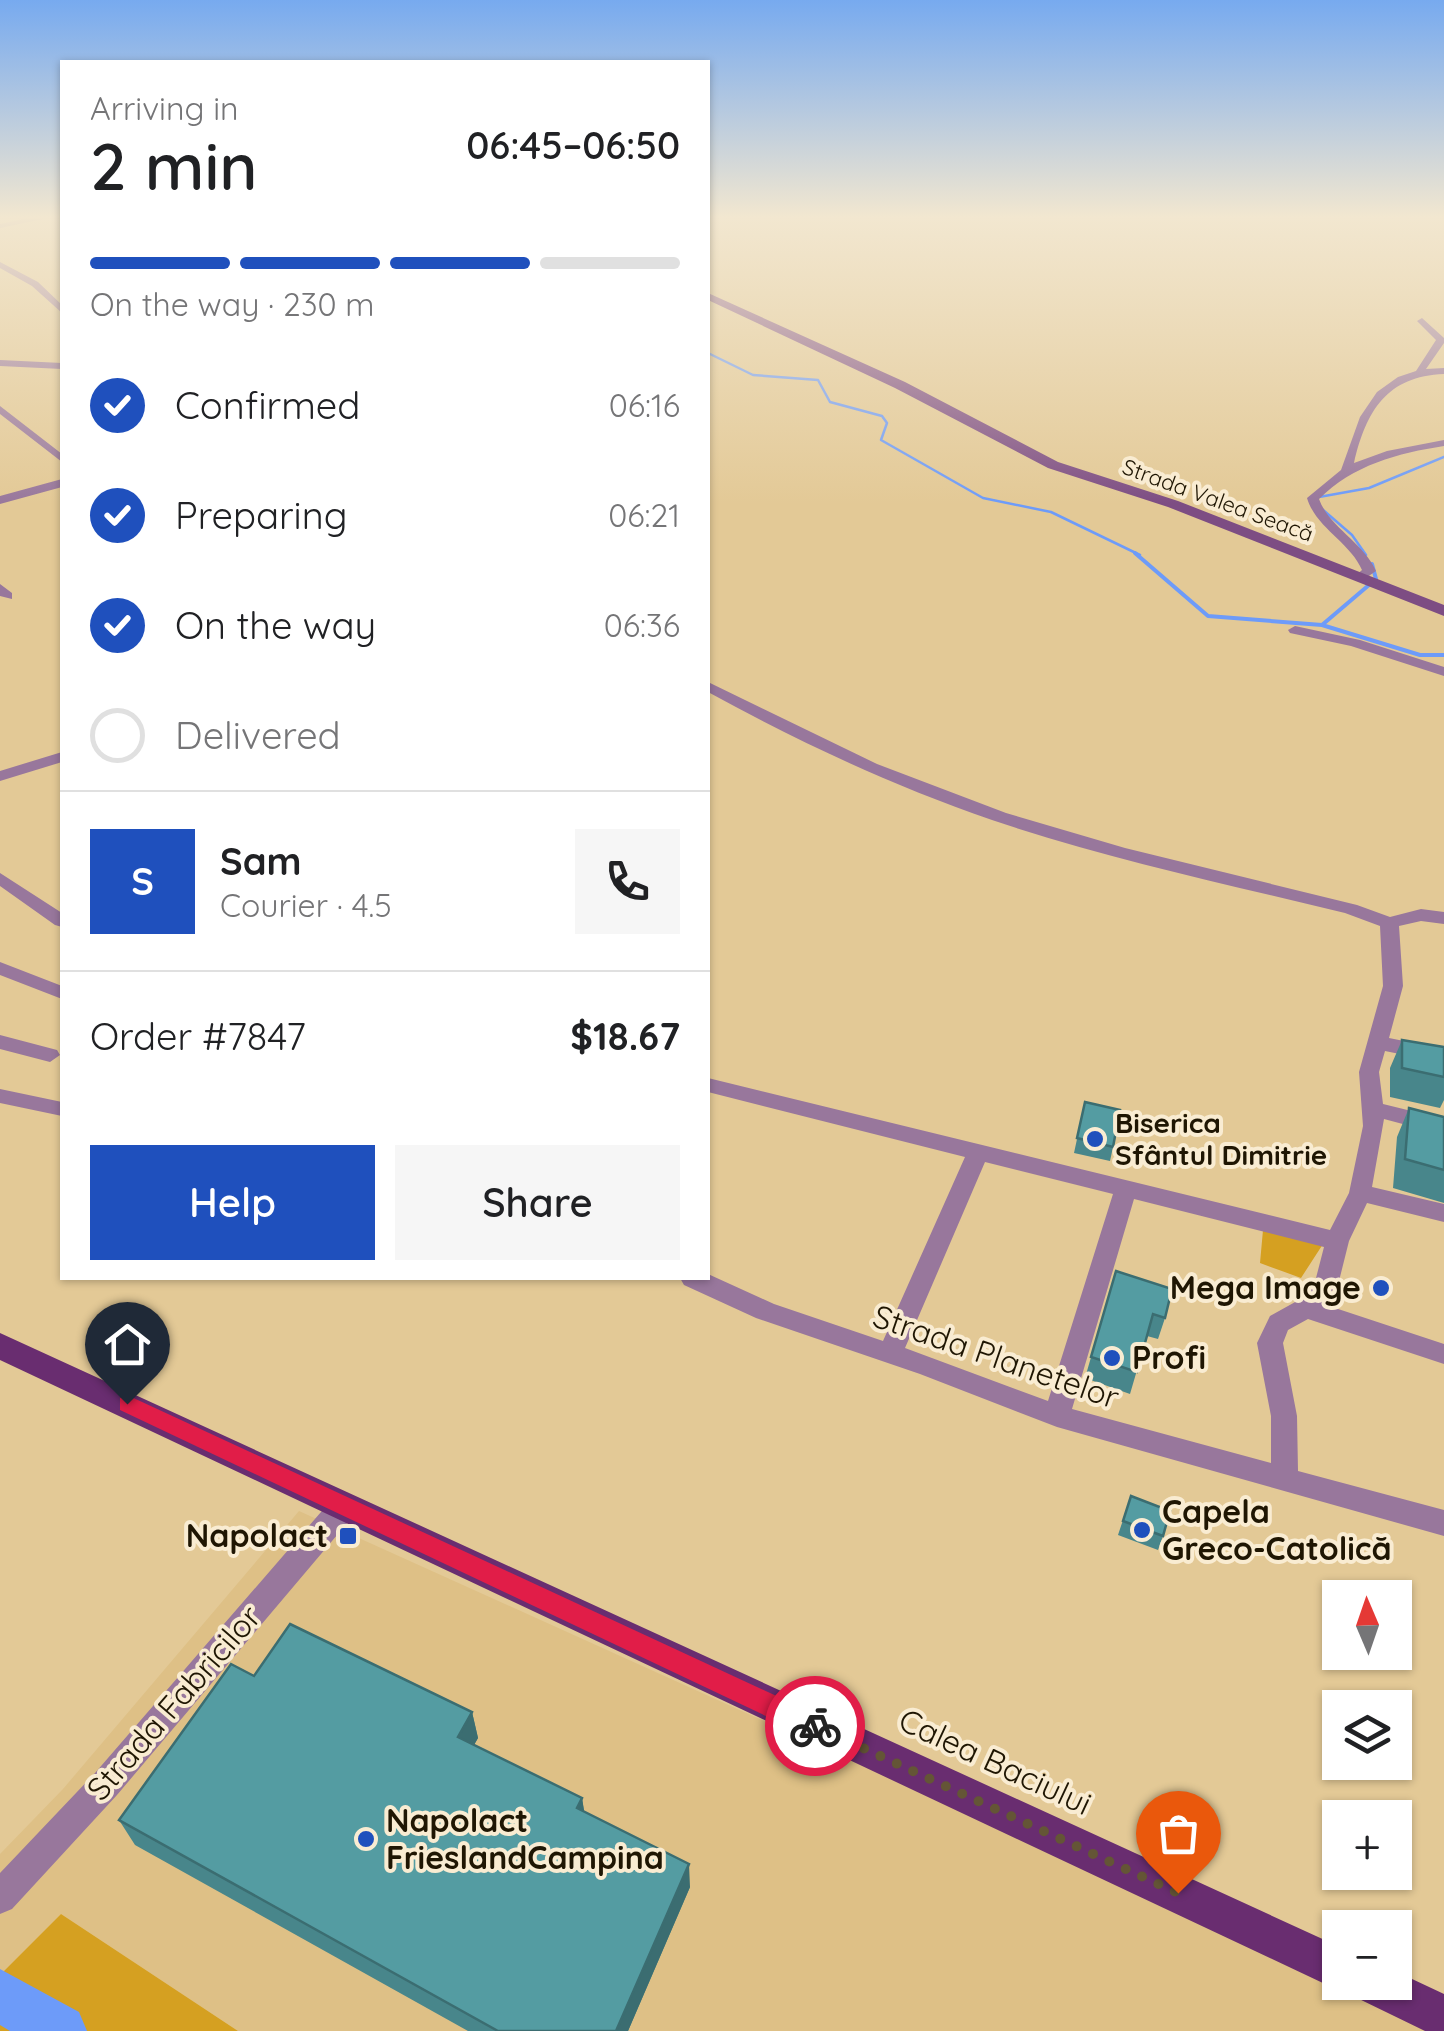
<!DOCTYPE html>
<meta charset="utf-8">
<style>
:root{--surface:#fff;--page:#f6f6f6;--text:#202124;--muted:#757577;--line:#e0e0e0;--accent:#1f50bd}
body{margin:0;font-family:Quicksand,sans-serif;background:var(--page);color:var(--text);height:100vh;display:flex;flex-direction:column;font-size:38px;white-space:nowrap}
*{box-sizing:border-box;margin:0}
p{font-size:32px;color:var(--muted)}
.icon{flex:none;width:55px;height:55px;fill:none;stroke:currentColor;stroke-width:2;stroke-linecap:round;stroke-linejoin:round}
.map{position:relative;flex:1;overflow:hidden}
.side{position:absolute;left:60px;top:60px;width:650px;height:1220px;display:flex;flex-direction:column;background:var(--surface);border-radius:0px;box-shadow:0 2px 8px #0004}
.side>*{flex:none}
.needle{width:65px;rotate:358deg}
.controls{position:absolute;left:1322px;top:1580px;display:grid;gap:20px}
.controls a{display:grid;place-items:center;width:90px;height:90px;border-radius:0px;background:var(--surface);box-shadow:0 2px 8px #0004;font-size:50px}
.pin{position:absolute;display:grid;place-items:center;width:85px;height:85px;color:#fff;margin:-102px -42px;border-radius:50% 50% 50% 0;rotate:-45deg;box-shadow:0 0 10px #0007}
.pin .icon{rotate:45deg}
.courier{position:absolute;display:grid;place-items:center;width:100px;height:100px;margin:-50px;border:8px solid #e11d48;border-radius:50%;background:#fff;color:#222;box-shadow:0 2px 12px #0007}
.summary em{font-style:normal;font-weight:600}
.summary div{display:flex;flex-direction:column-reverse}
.summary{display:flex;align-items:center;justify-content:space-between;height:170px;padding:0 30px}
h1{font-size:65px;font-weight:600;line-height:75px}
.bar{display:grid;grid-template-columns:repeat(4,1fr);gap:15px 10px;align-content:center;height:120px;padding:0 30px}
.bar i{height:12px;border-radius:8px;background:var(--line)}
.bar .on{background:var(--accent)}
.bar p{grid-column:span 4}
.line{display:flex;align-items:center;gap:25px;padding:0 30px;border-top:2px solid var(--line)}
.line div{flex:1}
.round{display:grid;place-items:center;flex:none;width:105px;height:105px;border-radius:0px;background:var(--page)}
ol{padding:0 30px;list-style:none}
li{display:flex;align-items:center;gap:30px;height:110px}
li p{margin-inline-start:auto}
li .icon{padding:10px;border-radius:50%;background:var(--accent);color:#fff;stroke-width:4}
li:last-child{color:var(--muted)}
li i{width:55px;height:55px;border:5px solid var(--line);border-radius:50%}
.action{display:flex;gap:20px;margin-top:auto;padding:20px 30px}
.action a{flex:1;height:115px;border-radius:0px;background:var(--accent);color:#fff;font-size:40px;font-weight:600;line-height:115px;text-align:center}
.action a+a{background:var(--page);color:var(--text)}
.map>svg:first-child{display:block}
.built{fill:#dec086}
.green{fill:#d5a021}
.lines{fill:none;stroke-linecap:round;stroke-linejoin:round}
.stream-far1{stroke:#6d9bf9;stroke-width:2.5}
.stream{stroke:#6d9bf9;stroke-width:4}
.river{fill:#6d9bf9;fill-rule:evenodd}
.street{fill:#98779c;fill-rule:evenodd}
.secondary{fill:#7d4d83;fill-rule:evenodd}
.primary{fill:#692d70;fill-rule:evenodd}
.wall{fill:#48868b}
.shaded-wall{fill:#3b6d71}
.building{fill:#549ca2;stroke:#3b6d71;stroke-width:2.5}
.route{fill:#e11d48}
.done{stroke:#645536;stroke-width:10;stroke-dasharray:0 18}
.poi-dot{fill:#1f50bd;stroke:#f9ecd2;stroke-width:4}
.labels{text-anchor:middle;stroke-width:8;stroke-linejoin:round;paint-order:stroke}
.far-street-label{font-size:22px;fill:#1f1603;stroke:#f9ecd2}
.poi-label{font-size:28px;font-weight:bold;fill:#1f1603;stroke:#f9ecd2;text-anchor:start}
.near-poi-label{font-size:32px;font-weight:bold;fill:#1f1603;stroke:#f9ecd2;text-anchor:start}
.near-street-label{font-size:32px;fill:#1f1603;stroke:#f9ecd2}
</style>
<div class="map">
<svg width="1444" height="2031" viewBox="0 0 1444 2031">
<rect width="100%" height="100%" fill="#e3c996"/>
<path class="built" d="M299,1511L1444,2028V2031H238L61,1914L0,1975V1854L63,1789Z"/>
<path class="green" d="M1263,1230L1323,1244L1301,1278L1260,1263Z
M61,1914L238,2031H0V1975Z"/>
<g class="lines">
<path class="stream-far1" d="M708,353L753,375L818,380L830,402L882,416L887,423L881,440L983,498L1051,512L1140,555
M1319,497L1369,488L1444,457
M1322,509L1352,535L1366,555"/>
<path class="stream" d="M1135,553L1208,616L1322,625L1420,655H1444
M1322,625L1376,579L1372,564"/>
<path class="river" d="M0,1969L79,2012L87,2031H10L0,2025Z"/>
<path class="street" d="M24,219H43L0,228V224Z
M0,262L38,282L62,305V313L32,286L0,268Z
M1422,318L1444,338V343L1426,369L1444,368V374C1387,376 1366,411 1354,463L1387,451L1444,440V446C1398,453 1353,465 1319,499C1329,527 1363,542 1376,571L1360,582L1353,578L1362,570C1350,542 1316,528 1307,498L1341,470L1360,417L1377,392L1398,377L1416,371L1436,340L1417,321Z
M0,360L62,363V369L0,366Z
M0,406L62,454V462L0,414Z
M62,479V487L0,504V496Z
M0,584L12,593V599L0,596Z
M1295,626L1360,640L1444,667V676L1351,646L1290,633L1288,630Z
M708,682L877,764L1006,813L1125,848L1357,905L1390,917L1421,909L1444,912V924L1421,921L1399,926L1403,986L1389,1038L1444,1049V1063L1385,1051L1379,1072L1383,1104L1444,1119V1135L1384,1119L1372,1187L1444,1204V1222L1367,1203L1349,1241L1339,1281L1323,1304L1444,1344V1364L1308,1319L1288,1330L1283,1343L1297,1416L1298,1471L1444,1510V1536L1057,1427L920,1374L756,1318L684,1285L680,1278H708V1274L774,1304L883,1341L965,1157L708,1092V1078L1330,1230L1349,1193L1363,1126L1359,1072L1383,986L1380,926L1345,913C1227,884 1107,859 992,820C893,786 799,742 708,692ZM985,1162L1113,1194L1048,1401L905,1348ZM1134,1199L1324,1247L1316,1278L1297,1301L1270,1316L1257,1343L1271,1416V1463L1072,1409Z
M62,752V762L0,781V771Z
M0,873L62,913V927L55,925L0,886Z
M0,962L62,986V999L0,975Z
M0,1035L57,1050L60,1055L50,1062L0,1049Z
M0,1089L62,1102V1116L0,1103Z
M344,1494L354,1497L358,1506L354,1515L117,1795L12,1909L0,1914V1873L95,1773L334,1497Z"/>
<path class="secondary" d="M708,293L905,382L1058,462L1178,501L1444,605V616L1168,507L1048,468L895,388L708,300Z"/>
<path class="primary" d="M0,1333L1340,1947V1982H1395V1971L1444,1994V2031H1425L1355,1997L1350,1986L1340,1991L1325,1984L0,1360Z"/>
</g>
<path class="wall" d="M1402,1040L1444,1047V1100L1440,1108L1390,1097V1068Z
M1085,1102L1113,1147L1110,1161L1074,1153Z
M1409,1108L1444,1117V1203L1393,1188L1397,1137Z
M1116,1271L1165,1318L1158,1339L1147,1336L1130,1394L1085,1378Z
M1131,1496L1163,1536L1158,1550L1118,1535Z
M254,1676L472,1712L478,1738L474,1745L582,1798L584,1812L690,1887L628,2031H468L135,1845L119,1820Z"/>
<path class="shaded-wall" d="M472,1712L478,1738L464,1762L458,1737Z
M582,1798L586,1822L577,1808Z
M689,1864L690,1887L628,2031H616Z"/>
<path class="building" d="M1402,1040L1444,1047V1077L1402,1068Z
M1085,1102L1120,1110L1113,1147L1077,1138Z
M1409,1108L1444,1117V1170L1405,1159Z
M1116,1271L1172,1289L1165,1318L1153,1314L1137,1372L1091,1357Z
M1131,1496L1170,1511L1163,1536L1123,1521Z
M290,1624L472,1712L458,1737L582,1798L577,1808L689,1864L616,2031H498L119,1820L231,1664L254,1676Z"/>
<linearGradient id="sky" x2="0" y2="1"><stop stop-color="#77aaef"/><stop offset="0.43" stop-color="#f2e7d0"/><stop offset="1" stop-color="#f2e7d0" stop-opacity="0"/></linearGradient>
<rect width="1444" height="504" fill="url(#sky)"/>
<path class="route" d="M127,1395L824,1718L828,1726L824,1735L815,1739L806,1735L120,1410V1398Z"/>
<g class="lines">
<path class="done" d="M815,1726L1178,1893"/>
</g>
<g class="poi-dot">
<circle cx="1095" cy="1139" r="10"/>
<circle cx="1381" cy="1288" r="10"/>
<circle cx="1112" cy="1358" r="10"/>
<circle cx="1142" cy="1530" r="10"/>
<rect x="338" y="1526" width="20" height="20" rx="5"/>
<circle cx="366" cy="1839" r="10"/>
</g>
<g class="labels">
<g class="far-street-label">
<text transform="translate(1218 500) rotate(20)" y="8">Strada Valea Seacă</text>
</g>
<g class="poi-label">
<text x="1115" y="1133">Biserica<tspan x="1115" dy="32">Sfântul Dimitrie</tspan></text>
</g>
<g class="near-poi-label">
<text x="1361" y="1299" text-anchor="end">Mega Image</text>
<text x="1132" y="1369">Profi</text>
<text x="1162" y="1523">Capela<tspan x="1162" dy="37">Greco-Catolică</tspan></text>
<text x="328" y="1547" text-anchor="end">Napolact</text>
<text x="386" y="1832">Napolact<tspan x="386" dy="37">FrieslandCampina</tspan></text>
</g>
<g class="near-street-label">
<text transform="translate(996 1357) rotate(19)" y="11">Strada Planetelor</text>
<text transform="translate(174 1703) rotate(-49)" y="11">Strada Fabricilor</text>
<text transform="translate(995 1762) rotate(25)" y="11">Calea Baciului</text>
</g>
</g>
</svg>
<div class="controls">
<a><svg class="needle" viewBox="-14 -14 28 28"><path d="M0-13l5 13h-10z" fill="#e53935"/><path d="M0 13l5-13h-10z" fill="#757577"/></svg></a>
<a><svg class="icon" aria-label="layers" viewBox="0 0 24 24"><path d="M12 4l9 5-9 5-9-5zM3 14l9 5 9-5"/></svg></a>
<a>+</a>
<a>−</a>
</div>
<div class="pin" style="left:1178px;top:1893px;background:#ea580c"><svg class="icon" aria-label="bag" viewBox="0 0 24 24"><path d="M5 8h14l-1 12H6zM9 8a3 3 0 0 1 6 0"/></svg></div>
<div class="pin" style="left:127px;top:1404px;background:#1f2937"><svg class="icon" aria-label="home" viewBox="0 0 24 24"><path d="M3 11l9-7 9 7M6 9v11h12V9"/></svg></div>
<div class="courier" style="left:815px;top:1726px"><svg class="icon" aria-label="bike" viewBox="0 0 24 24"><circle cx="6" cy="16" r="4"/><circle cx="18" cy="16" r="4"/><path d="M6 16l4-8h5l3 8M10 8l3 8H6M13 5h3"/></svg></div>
<section class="side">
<div class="summary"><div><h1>2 min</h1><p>Arriving in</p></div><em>06:45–06:50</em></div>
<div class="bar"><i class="on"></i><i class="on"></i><i class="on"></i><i></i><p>On the way · 230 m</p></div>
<ol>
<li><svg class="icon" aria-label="check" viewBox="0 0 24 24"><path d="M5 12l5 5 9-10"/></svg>Confirmed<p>06:16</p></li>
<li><svg class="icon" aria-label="check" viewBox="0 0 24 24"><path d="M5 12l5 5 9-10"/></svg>Preparing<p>06:21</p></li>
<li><svg class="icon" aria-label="check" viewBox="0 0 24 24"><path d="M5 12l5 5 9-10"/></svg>On the way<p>06:36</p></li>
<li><i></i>Delivered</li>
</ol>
<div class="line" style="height:180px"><b class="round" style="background:var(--accent);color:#fff">S</b><div><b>Sam</b><p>Courier · 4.5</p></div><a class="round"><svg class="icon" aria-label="phone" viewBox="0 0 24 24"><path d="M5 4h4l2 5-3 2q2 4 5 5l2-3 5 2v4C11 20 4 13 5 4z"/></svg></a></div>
<div class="line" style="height:130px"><div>Order #7847</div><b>$18.67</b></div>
<div class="action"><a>Help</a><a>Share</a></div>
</section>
</div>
